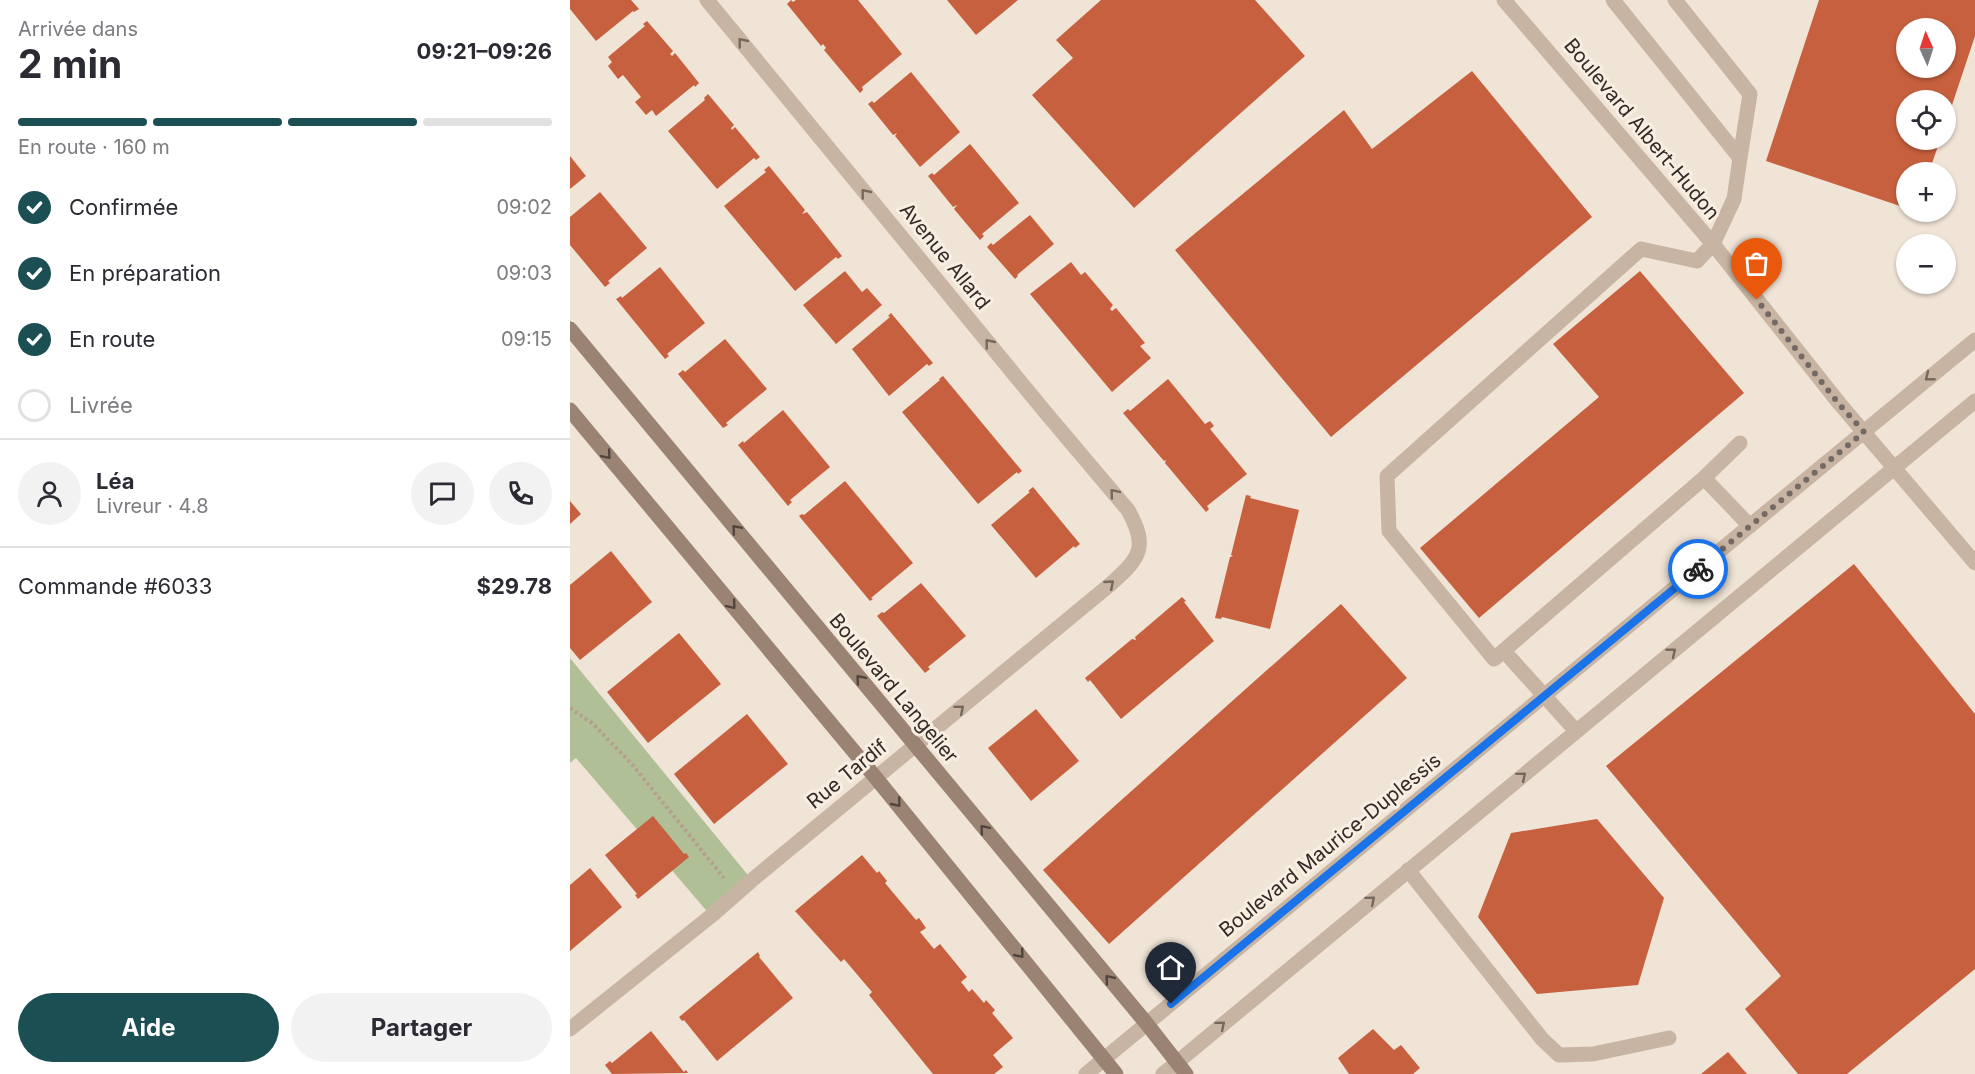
<!DOCTYPE html>
<html lang="fr">
<meta charset="utf-8">
<style>
:root{--surface:#fff;--page:#f2f2f3;--text:#2b2b33;--muted:#7c7c81;--line:#e1e1e2;--accent:#1b4f54}
body{margin:0;font-family:Inter,sans-serif;background:var(--page);color:var(--text);height:100vh;display:flex;flex-direction:column;font-size:22px;white-space:nowrap}
*{box-sizing:border-box;margin:0}
p{font-size:20px;color:var(--muted)}
.icon{flex:none;width:33px;height:33px;fill:none;stroke:currentColor;stroke-width:2;stroke-linecap:round;stroke-linejoin:round}
.map{position:relative;flex:1;overflow:hidden}
.panel{display:flex;flex-direction:column;background:var(--surface);width:570px}
.panel>*{flex:none}
.needle{width:39px;rotate:357deg}
.tools{position:absolute;left:1326px;top:18px;display:grid;gap:12px}
.tools a{display:grid;place-items:center;width:60px;height:60px;border-radius:50%;background:var(--surface);box-shadow:0 2px 4px #0004;font-size:30px}
.pin{position:absolute;display:grid;place-items:center;width:51px;height:51px;color:#fff;margin:-62px -26px;border-radius:50% 50% 50% 0;rotate:-45deg;box-shadow:0 0 6px #0007}
.pin .icon{rotate:45deg}
.courier{position:absolute;display:grid;place-items:center;width:60px;height:60px;margin:-30px;border:4px solid #1a73e8;border-radius:50%;background:#fff;color:#222;box-shadow:0 2px 8px #0007}
.overview em{font-style:normal;font-weight:700}
.overview div{display:flex;flex-direction:column-reverse}
.overview{display:flex;align-items:center;justify-content:space-between;height:102px;padding:0 18px}
h1{font-size:39px;font-weight:700;line-height:45px}
.bar{display:grid;grid-template-columns:repeat(4,1fr);gap:9px 6px;align-content:center;height:72px;padding:0 18px}
.bar i{height:8px;border-radius:4px;background:var(--line)}
.bar .on{background:var(--accent)}
.bar p{grid-column:span 4}
.line{display:flex;align-items:center;gap:15px;padding:0 18px;border-top:2px solid var(--line)}
.line div{flex:1}
.round{display:grid;place-items:center;flex:none;width:63px;height:63px;border-radius:32px;background:var(--page)}
ol{padding:0 18px;list-style:none}
li{display:flex;align-items:center;gap:18px;height:66px}
li p{margin-inline-start:auto}
li .icon{padding:6px;border-radius:50%;background:var(--accent);color:#fff;stroke-width:4}
li:last-child{color:var(--muted)}
li i{width:33px;height:33px;border:3px solid var(--line);border-radius:50%}
.primary-button{display:flex;gap:12px;margin-top:auto;padding:12px 18px}
.primary-button a{flex:1;height:69px;border-radius:36px;background:var(--accent);color:#fff;font-size:24px;font-weight:700;line-height:69px;text-align:center}
.primary-button a+a{background:var(--page);color:var(--text)}
main{display:flex;flex:1;min-height:0}
.map>svg:first-child{display:block}
.green{fill:#b1bf97}
.building{fill:#c6603e;fill-rule:evenodd}
.lines{fill:none;stroke-linecap:round;stroke-linejoin:round}
.path{stroke:#b49e8d;stroke-width:4;stroke-dasharray:3 3;stroke-linecap:butt}
.service{stroke:#c8b4a2;stroke-width:15}
.minor{stroke:#c8b4a2;stroke-width:15}
.tertiary{stroke:#c8b4a2;stroke-width:15}
.secondary{stroke:#9b8374;stroke-width:15}
.oneway{stroke:#76685d}
.oneway2{stroke:#52443d}
.done{stroke:#756a63;stroke-width:6;stroke-dasharray:0 10.8}
.route{stroke:#1a73e8;stroke-width:8}
.labels{text-anchor:middle;stroke-width:6;stroke-linejoin:round;paint-order:stroke}
.street-label{font-size:20px;fill:#332925;stroke:#f8eee2}
</style>
<main>
<section class="panel">
<div class="overview"><div><h1>2 min</h1><p>Arrivée dans</p></div><em>09:21–09:26</em></div>
<div class="bar"><i class="on"></i><i class="on"></i><i class="on"></i><i></i><p>En route · 160 m</p></div>
<ol>
<li><svg class="icon" aria-label="check" viewBox="0 0 24 24"><path d="M5 12l5 5 9-10"/></svg>Confirmée<p>09:02</p></li>
<li><svg class="icon" aria-label="check" viewBox="0 0 24 24"><path d="M5 12l5 5 9-10"/></svg>En préparation<p>09:03</p></li>
<li><svg class="icon" aria-label="check" viewBox="0 0 24 24"><path d="M5 12l5 5 9-10"/></svg>En route<p>09:15</p></li>
<li><i></i>Livrée</li>
</ol>
<div class="line" style="height:108px"><a class="round"><svg class="icon" aria-label="person" viewBox="0 0 24 24"><circle cx="12" cy="8" r="4"/><path d="M4 21q1-7 8-7t8 7"/></svg></a><div><b>Léa</b><p>Livreur · 4.8</p></div><a class="round"><svg class="icon" aria-label="chat" viewBox="0 0 24 24"><path d="M4 5h16v11H9l-5 4z"/></svg></a><a class="round"><svg class="icon" aria-label="phone" viewBox="0 0 24 24"><path d="M5 4h4l2 5-3 2q2 4 5 5l2-3 5 2v4C11 20 4 13 5 4z"/></svg></a></div>
<div class="line" style="height:78px"><div>Commande #6033</div><b>$29.78</b></div>
<div class="primary-button"><a>Aide</a><a>Partager</a></div>
</section>
<div class="map">
<svg width="1405" height="1074" viewBox="0 0 1405 1074">
<rect width="100%" height="100%" fill="#f0e4d6"/>
<path class="green" d="M0,658L182,880L141,916L6,758L0,763Z"/>
<path class="building" d="M0,0H61L69,9L64,12L63,11L26,41L0,9Z
M221,0L223,2L226,0H288L332,54L292,87L293,90L290,93L254,50L256,48L253,44L251,46L217,4Z
M377,0H448L406,35Z
M531,0H685L735,56L564,208L462,95L503,58L486,40Z
M1249,0H1405V36L1376,123V100H1336V140H1370L1359,172H1336V208L1196,161ZM1336,28H1376V68H1336Z
M77,21L103,51L100,54L102,56L105,53L129,83L125,87L124,85L86,116L82,110L76,115L65,102L71,97L53,75L48,79L38,66L42,62L38,57L75,26L73,24Z
M902,71L1022,217L761,437L605,250L774,110L802,149Z
M341,72L390,132L350,167L325,136L327,133L323,135L298,104L302,101L304,103Z
M138,94L164,125L161,128L162,130L165,127L190,157L186,160L184,158L147,189L98,131L135,100L134,98Z
M400,144L449,203L412,234L414,236L410,240L384,209L387,205L383,207L358,176L362,173L364,175Z
M0,156L16,176L0,189Z
M199,166L235,210L232,214L237,212L272,256L268,259L266,257L225,291L154,206L196,172L194,170Z
M30,192L77,248L38,281L40,283L35,287L0,245V217Z
M460,215L484,244L447,275L448,276L445,279L417,247L421,243L423,245Z
M501,262L511,275L515,272L543,305L540,309L542,311L546,308L575,343L570,346L581,358L542,392L460,294Z
M90,267L135,323L97,354L99,356L95,359L46,299L51,296L52,298Z
M275,271L292,292L297,288L312,305L266,344L233,305Z
M1070,271L1174,393L909,618L850,548L1029,397L983,344Z
M321,313L363,363L359,366L357,364L319,396L282,349L320,317L318,316Z
M155,339L197,389L156,423L158,425L153,428L108,374L113,370L115,372Z
M373,376L452,471L448,474L447,472L408,504L332,412L370,380L369,379Z
M598,379L635,424L640,421L644,426L640,429L677,474L637,506L639,509L636,512L595,463L596,460L594,461L553,413L558,409L560,411Z
M213,410L260,467L220,500L222,502L218,506L168,445L173,441L174,443Z
M275,481L343,563L301,598L303,599L300,601L229,516L232,514L234,515Z
M463,487L510,544L505,548L504,546L466,578L421,525L460,492L458,491Z
M676,495L681,496L680,498L729,510L700,629L652,617L651,619L645,618L660,557L663,556L661,555Z
M0,501L11,514L0,524Z
M41,551L82,602L10,660L0,648V585Z
M1284,564L1405,714V969L1277,1074H1228L1175,1009L1211,976L1036,766Z
M351,583L396,636L358,667L360,669L355,673L307,616L312,612L314,613Z
M612,597L616,601L614,602L644,641L551,719L520,680L518,682L515,678L562,639L566,640L565,637Z
M771,604L837,678L539,944L473,870Z
M109,633L151,684L78,743L37,692Z
M466,709L509,761L461,801L418,748Z
M177,714L218,764L144,824L104,774Z
M83,816L114,854L116,853L119,857L68,899L65,895L67,894L35,855Z
M1027,819L1094,898L1068,985L967,994L908,917L941,833Z
M292,855L307,873L309,871L317,881L315,883L346,920L349,918L356,928L350,932L364,949L370,944L397,977L391,982L399,992L402,989L414,1003L416,1000L425,1010L422,1013L443,1038L423,1055L433,1067L424,1074H363L299,995L302,992L274,959L271,962L225,911Z
M20,868L52,907L0,951V885Z
M188,952L190,956L189,957L223,998L147,1061L114,1020L112,1021L109,1017Z
M803,1029L824,1050L831,1045L850,1068L843,1074H779L768,1058Z
M81,1031L114,1072L116,1070L118,1073L42,1074L35,1065L40,1061L42,1063Z
M1158,1052L1177,1074H1131Z"/>
<g class="lines">
<path class="path" d="M0,708L22,723L61,763L154,878"/>
<path class="service" d="M1043,0L1170,158L1180,94L1105,0
M1170,158L1164,199L1143,244L1127,261L1071,249L817,476L819,531L924,659L1134,478L1180,526
M1134,478L1170,443
M934,651L1006,731
M838,870L972,1039L989,1055L1023,1054L1099,1038"/>
<path class="minor" d="M0,1029L141,916L182,880L542,583C571,557 578,546 558,510L476,413L137,0
M516,1074L534,1059"/>
<path class="tertiary" d="M934,0L1143,244L1269,403L1405,563
M534,1059L1405,340
M593,1074L1405,401"/>
<path class="secondary" d="M0,329L577,1024L616,1074
M0,410L306,778L546,1074"/>
</g>
<defs><path id="oneway-chevron" d="M-2-3.5L2.5 0L-2 3.5" fill="none" stroke-width="1.6" stroke-linecap="round" stroke-linejoin="round" transform="scale(1.5)"/></defs>
<g class="oneway">
<use href="#oneway-chevron" transform="translate(172 42) rotate(-129)"/>
<use href="#oneway-chevron" transform="translate(295 193) rotate(-129)"/>
<use href="#oneway-chevron" transform="translate(419 343) rotate(-129)"/>
<use href="#oneway-chevron" transform="translate(1359 377) rotate(141)"/>
<use href="#oneway-chevron" transform="translate(544 493) rotate(-130)"/>
<use href="#oneway-chevron" transform="translate(540 584) rotate(-41)"/>
<use href="#oneway-chevron" transform="translate(1102 652) rotate(-39)"/>
<use href="#oneway-chevron" transform="translate(390 709) rotate(-40)"/>
<use href="#oneway-chevron" transform="translate(952 776) rotate(-40)"/>
<use href="#oneway-chevron" transform="translate(801 900) rotate(-40)"/>
<use href="#oneway-chevron" transform="translate(651 1025) rotate(-40)"/>
</g>
<g class="oneway2">
<use href="#oneway-chevron" transform="translate(37 455) rotate(50)"/>
<use href="#oneway-chevron" transform="translate(166 529) rotate(-130)"/>
<use href="#oneway-chevron" transform="translate(162 605) rotate(50)"/>
<use href="#oneway-chevron" transform="translate(290 679) rotate(-130)"/>
<use href="#oneway-chevron" transform="translate(327 803) rotate(51)"/>
<use href="#oneway-chevron" transform="translate(414 829) rotate(-130)"/>
<use href="#oneway-chevron" transform="translate(450 954) rotate(51)"/>
<use href="#oneway-chevron" transform="translate(539 979) rotate(-130)"/>
</g>
<g class="lines">
<path class="done" d="M1128,569L1294,432L1269,404L1187,300"/>
<path class="route" d="M601,1004L1128,569"/>
</g>
<g class="labels">
<g class="street-label">
<text transform="translate(1072 129) rotate(50)" y="7">Boulevard Albert-Hudon</text>
<text transform="translate(375 256) rotate(51)" y="7">Avenue Allard</text>
<text transform="translate(324 688) rotate(50)" y="7">Boulevard Langelier</text>
<text transform="translate(277 774) rotate(-39)" y="7">Rue Tardif</text>
<text transform="translate(760 845) rotate(-39)" y="7">Boulevard Maurice-Duplessis</text>
</g>
</g>
</svg>
<div class="tools">
<a><svg class="needle" viewBox="-14 -14 28 28"><path d="M0-13l5 13h-10z" fill="#e53935"/><path d="M0 13l5-13h-10z" fill="#7c7c81"/></svg></a>
<a><svg class="icon" aria-label="locate" viewBox="0 0 24 24"><circle cx="12" cy="12" r="6"/><path d="M12 2v4M12 18v4M2 12h4M18 12h4"/></svg></a>
<a>+</a>
<a>−</a>
</div>
<div class="pin" style="left:1187px;top:300px;background:#ea580c"><svg class="icon" aria-label="bag" viewBox="0 0 24 24"><path d="M5 8h14l-1 12H6zM9 8a3 3 0 0 1 6 0"/></svg></div>
<div class="pin" style="left:601px;top:1004px;background:#1f2937"><svg class="icon" aria-label="home" viewBox="0 0 24 24"><path d="M3 11l9-7 9 7M6 9v11h12V9"/></svg></div>
<div class="courier" style="left:1128px;top:569px"><svg class="icon" aria-label="bike" viewBox="0 0 24 24"><circle cx="6" cy="16" r="4"/><circle cx="18" cy="16" r="4"/><path d="M6 16l4-8h5l3 8M10 8l3 8H6M13 5h3"/></svg></div>
</div>
</main>
